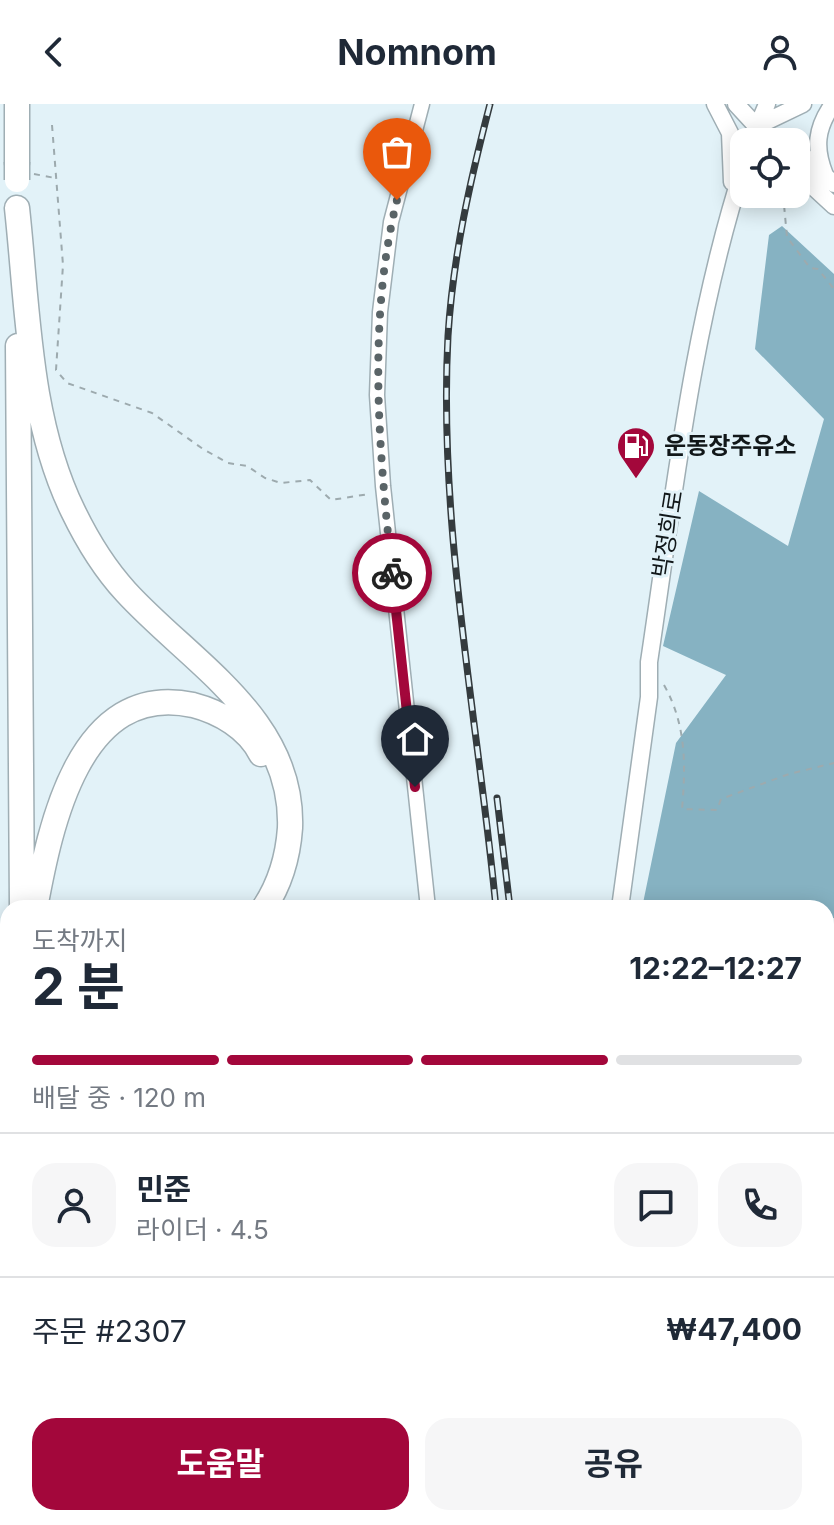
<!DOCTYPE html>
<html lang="ko">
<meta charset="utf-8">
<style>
:root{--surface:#fff;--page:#f6f6f7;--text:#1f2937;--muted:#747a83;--line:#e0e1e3;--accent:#a3073b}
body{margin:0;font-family:Inter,"Noto Sans KR",sans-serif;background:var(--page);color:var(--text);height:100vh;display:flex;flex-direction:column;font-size:30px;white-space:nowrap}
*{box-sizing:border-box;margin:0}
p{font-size:26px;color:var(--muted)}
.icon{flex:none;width:44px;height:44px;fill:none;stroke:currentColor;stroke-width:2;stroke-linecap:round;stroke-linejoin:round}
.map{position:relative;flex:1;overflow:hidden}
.sheet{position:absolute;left:0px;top:796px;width:834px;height:626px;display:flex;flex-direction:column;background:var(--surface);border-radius:24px 24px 0 0;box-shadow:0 4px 20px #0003}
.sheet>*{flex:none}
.tools{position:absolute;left:730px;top:24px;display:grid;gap:16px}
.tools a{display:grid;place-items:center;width:80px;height:80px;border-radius:16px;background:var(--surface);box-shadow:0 4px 20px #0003;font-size:40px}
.pin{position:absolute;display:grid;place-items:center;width:68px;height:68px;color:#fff;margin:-82px -34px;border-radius:50% 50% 50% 0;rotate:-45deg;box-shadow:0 0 8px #0007}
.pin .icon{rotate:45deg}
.courier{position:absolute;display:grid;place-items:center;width:80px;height:80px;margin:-40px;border:6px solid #a3073b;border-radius:50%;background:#fff;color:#222;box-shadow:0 2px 10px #0007}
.summary em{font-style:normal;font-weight:700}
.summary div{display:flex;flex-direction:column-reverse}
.summary{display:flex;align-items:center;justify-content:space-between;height:136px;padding:0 32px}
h1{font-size:52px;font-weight:700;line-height:60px}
.bar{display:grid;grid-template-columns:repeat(4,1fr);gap:12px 8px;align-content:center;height:96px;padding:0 32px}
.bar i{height:10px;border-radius:6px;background:var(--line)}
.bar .active{background:var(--accent)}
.bar p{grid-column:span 4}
.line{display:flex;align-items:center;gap:20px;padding:0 32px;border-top:2px solid var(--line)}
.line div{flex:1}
.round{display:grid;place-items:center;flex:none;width:84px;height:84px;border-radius:24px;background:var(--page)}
.action{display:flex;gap:16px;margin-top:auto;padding:16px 32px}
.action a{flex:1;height:92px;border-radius:24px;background:var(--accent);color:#fff;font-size:32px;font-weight:700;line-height:92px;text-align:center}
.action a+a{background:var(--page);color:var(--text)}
header{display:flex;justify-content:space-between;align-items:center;height:104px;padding:0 32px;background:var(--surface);font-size:36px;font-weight:700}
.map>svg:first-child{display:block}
.built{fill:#cde6ef}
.forest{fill:#86b2c2}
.building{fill:#bccbd2;stroke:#78878c;stroke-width:2}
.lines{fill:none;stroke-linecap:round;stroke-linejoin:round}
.minor-casing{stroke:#9faeb4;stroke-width:17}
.tertiary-casing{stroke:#9faeb4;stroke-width:19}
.motorway-casing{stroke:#9faeb4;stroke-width:27}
.path{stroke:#9daaae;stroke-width:2;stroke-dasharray:6 6;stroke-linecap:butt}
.minor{stroke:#fff;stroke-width:14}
.tertiary{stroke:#fff;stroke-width:16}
.motorway{stroke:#fff;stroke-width:24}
.rail-casing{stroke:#343b3e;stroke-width:7}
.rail{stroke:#e2f2f8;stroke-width:4;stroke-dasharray:12;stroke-linecap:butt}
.motorway-bridge-casing{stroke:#9faeb4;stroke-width:27;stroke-linecap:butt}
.motorway-bridge{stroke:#fff;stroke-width:24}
.done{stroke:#5a6467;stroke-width:8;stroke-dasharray:0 14.4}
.route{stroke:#a3073b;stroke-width:10}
.labels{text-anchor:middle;stroke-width:6;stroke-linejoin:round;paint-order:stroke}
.poi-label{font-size:24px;font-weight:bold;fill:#111719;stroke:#e2f2f8;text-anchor:start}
.street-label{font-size:24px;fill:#111719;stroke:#e2f2f8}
</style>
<header><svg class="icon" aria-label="back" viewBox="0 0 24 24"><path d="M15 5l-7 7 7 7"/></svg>Nomnom<svg class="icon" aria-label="person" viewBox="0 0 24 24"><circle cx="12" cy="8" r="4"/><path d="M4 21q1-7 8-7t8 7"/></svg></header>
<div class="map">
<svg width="834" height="1421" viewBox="0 0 834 1421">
<rect width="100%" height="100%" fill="#e2f2f8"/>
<path class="built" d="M826,868H834V1121H826Z"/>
<path class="forest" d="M782,122L834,170V814H826V804H642L676,639L726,571L663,542L699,387L788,442L824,315L755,245L769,131Z"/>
<path class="building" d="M827,1352V1421H714V1414H826Z"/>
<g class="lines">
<defs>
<path id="minor" d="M422,0L391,118L380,208L377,291L383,382L428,804
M826,1139H834
M826,1232L834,1233
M826,1312L834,1313
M93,1414L99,1421
M425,1414L426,1421"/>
<path id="tertiary" d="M715,0L730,29L732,78
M736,0L771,38
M757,22L803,0
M751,38L767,0
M796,45L834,80
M796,67L834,102
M825,71C814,44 816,24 833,0
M620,804L649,593V558C674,391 692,222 744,61
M0,1361L8,1369
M53,1414L60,1421
M611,1414L612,1421
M577,1421L578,1414
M597,1421V1414"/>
<path id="motorway" d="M17,58V0
M17,104C28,205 28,315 73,407C87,436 104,464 126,488C191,559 294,615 290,724C288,753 280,780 264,804
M18,242L22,804
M35,804C50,723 79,576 193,601C220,608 248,624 261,650
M0,901L8,900
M0,1408V1421
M28,1414L29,1421"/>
</defs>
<use href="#minor" class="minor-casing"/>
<use href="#tertiary" class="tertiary-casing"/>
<use href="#motorway" class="motorway-casing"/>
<path class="path" d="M52,21L63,161L56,266L67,279L152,309L203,345L228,359L247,362L265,374L281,379L310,376L331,396L369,390
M34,70L55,74
M783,90L787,133L810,164L818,165L834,185
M664,581C686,620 686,660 682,705L717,706L721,695L789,670L834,659"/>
<use href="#minor" class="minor"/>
<use href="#tertiary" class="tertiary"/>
<use href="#motorway" class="motorway"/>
<defs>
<path id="rail" d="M490,0C470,77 453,152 448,232C438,421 478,616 496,804
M497,694L510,804
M498,1414L499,1421
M512,1414V1421"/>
</defs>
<use href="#rail" class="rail-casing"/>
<use href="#rail" class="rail"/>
<defs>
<path id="motorway-bridge" d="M17,58V76"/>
</defs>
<use href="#motorway-bridge" class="motorway-bridge-casing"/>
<use href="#motorway-bridge" class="motorway-bridge"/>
</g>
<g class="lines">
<path class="done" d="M392,469C379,345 367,218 397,96"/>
<path class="route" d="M392,469L415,683"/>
</g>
<defs>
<symbol id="fuel-pin" viewBox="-11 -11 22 30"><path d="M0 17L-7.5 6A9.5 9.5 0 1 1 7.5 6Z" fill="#a3073b" stroke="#e2f2f8"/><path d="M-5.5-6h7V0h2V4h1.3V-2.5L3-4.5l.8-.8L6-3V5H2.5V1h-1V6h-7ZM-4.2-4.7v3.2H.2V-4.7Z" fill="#fff"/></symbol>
</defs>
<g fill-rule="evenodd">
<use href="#fuel-pin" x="614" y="320" width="44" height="60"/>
</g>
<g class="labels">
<g class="poi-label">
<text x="664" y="350">운동장주유소</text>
</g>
<g class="street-label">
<text transform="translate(668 430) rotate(-81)" y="8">박정희로</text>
</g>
</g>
</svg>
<div class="tools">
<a><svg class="icon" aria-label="locate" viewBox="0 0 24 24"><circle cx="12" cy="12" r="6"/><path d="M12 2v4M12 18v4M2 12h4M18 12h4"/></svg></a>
</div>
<div class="pin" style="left:397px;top:96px;background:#ea580c"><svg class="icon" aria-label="bag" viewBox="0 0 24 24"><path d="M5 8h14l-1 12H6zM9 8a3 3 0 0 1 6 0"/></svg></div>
<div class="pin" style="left:415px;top:683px;background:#1f2937"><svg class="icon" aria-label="home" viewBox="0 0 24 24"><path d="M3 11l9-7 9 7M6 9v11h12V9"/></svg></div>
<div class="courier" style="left:392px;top:469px"><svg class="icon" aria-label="bike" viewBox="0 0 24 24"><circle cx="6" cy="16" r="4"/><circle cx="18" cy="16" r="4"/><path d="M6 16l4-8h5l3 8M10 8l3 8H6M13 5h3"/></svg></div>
<section class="sheet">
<div class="summary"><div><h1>2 분</h1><p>도착까지</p></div><em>12:22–12:27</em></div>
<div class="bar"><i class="active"></i><i class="active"></i><i class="active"></i><i></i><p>배달 중 · 120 m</p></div>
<div class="line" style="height:144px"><a class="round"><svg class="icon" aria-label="person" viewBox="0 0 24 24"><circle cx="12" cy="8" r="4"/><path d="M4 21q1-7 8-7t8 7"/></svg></a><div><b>민준</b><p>라이더 · 4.5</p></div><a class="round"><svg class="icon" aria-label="chat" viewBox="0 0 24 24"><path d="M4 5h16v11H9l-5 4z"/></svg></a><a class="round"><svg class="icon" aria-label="phone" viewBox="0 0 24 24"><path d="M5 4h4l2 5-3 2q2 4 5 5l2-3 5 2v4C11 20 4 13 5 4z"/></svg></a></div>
<div class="line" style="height:104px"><div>주문 #2307</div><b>₩47,400</b></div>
<div class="action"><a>도움말</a><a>공유</a></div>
</section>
</div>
